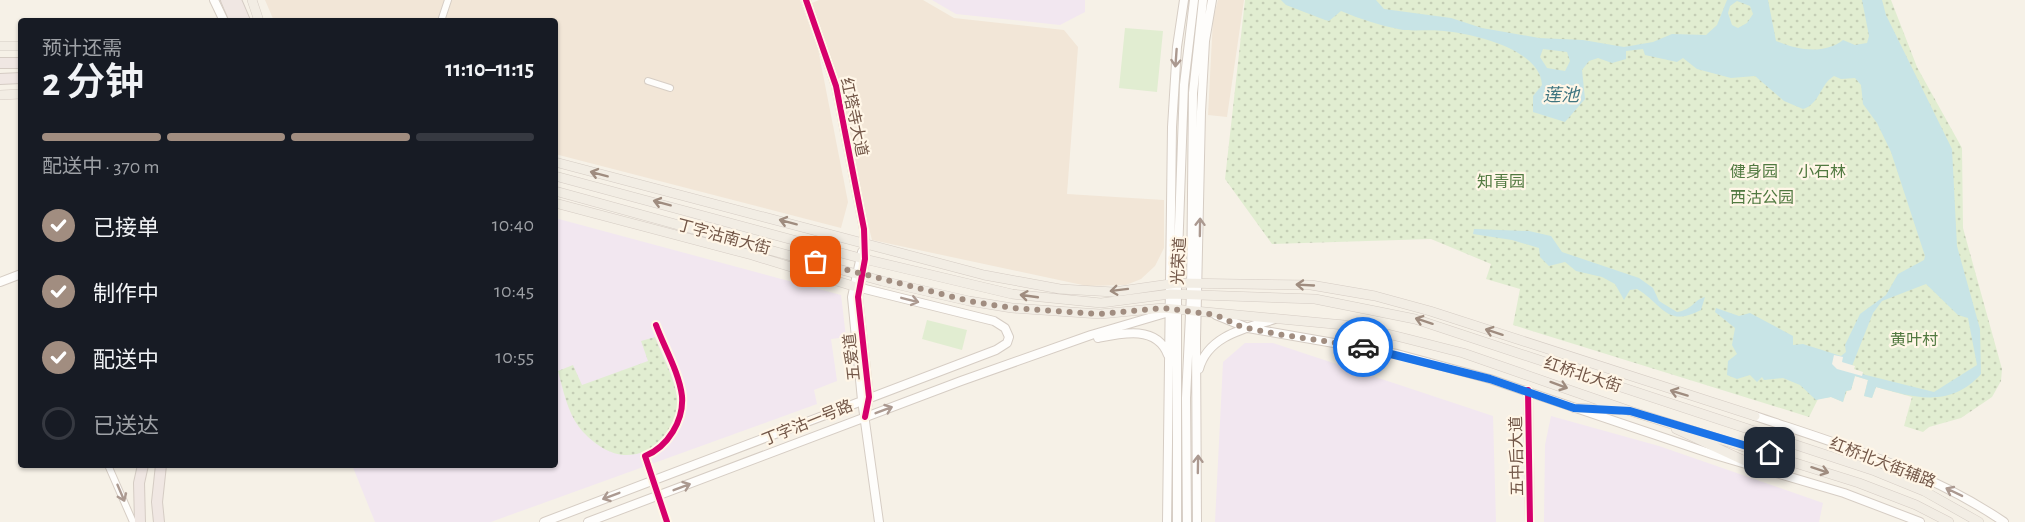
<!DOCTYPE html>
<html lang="zh">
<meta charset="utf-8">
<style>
:root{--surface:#171b24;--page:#242831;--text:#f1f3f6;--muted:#9ea1a6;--line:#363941;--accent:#a18d80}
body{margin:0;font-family:"Alegreya Sans","Noto Sans SC",sans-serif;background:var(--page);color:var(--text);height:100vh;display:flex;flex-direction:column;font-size:22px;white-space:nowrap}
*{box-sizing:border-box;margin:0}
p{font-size:20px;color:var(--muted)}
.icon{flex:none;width:33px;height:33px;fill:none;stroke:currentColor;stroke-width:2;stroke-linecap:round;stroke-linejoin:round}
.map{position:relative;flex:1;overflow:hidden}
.panel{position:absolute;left:18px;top:18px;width:540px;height:450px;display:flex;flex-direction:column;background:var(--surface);border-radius:6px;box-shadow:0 2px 4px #0004}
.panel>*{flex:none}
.pin{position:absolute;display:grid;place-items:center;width:51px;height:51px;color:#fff;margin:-26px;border-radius:12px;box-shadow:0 3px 9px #0006}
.courier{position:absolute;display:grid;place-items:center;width:60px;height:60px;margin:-30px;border:4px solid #1a73e8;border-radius:50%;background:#fff;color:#222;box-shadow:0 2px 8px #0007}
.head em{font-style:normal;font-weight:600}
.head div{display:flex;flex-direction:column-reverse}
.head{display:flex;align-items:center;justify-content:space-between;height:102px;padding:0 24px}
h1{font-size:39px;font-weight:600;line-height:45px}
.bar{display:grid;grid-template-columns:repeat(4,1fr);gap:9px 6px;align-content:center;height:72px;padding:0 24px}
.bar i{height:8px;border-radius:4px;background:var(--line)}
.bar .selected{background:var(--accent)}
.bar p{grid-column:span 4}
ol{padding:0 24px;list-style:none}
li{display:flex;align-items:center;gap:18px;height:66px}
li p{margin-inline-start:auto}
li .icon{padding:6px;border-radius:50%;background:var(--accent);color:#fff;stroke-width:4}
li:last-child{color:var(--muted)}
li i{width:33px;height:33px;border:3px solid var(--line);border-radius:50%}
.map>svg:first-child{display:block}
.residential{fill:#f2e6d7}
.education{fill:#f2e7f0}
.grass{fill:url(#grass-dots)}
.pitch{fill:#e1edd1}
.water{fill:#c8e4e6;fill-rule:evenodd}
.pier{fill:#f6f1e7}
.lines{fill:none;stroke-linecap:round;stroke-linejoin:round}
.street-casing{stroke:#d7cec5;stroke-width:8}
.secondary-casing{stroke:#d6cdc4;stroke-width:10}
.primary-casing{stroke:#d5ccc4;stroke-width:10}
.highway-casing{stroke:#d5ccc4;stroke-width:12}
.street{stroke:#fefdfb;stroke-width:6}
.secondary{stroke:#fefdfb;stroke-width:8}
.primary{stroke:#f2ede4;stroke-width:9}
.highway{stroke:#f0e7e3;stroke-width:10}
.cycleway-casing{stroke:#fff6e7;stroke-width:10}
.cycleway{stroke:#d6006c;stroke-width:6}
.oneway{stroke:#ab9990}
.oneway2{stroke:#9f8c7f}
.done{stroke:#a18d80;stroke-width:6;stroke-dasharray:0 10.8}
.route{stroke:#1a73e8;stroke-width:8}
.labels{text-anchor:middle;stroke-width:4.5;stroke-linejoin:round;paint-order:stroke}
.street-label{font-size:16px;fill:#735748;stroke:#fff6e7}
.park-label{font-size:16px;fill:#517940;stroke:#fff6e7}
.water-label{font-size:18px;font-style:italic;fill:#3f7580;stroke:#fff6e7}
</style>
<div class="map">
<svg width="2025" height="522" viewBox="0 0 2025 522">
<defs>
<pattern id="grass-dots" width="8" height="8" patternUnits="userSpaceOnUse" patternTransform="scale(1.5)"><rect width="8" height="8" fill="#e1edd1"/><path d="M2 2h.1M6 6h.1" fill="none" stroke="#c4cdb5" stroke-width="1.8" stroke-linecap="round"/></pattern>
</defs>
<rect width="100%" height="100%" fill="#f6f1e7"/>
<path class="residential" d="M265,0H800L818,49L848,202L841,228L555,154V21H274Z
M819,0H923L954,18L1064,30L1078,47L1067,194L1164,200V248L1155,266L1141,279L1126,285L1087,286L872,240L812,3Z
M1218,0H1244L1227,117L1208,115L1213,19Z"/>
<path class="education" d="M932,0H1085V12L1060,25L956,14Z
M555,218L841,295L846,337L831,339L837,381L814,390L817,404L491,522H375L352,465H555Z
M1245,343H1273L1493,416L1496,522H1215L1223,362Z
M1551,416L1659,446L1823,503L1819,522H1544L1545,445Z"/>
<path class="grass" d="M1245,0H1891L1917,67L1962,148L1963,228L2002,369L2001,381L1992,397L1961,418L1929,427L1923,432L1904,426L1912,397L1876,387L1872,398L1864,396L1868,380L1855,376L1851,390L1847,391L1843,402L1831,397L1818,399L1809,417L1513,325L1520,289L1486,279L1491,264L1431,239L1272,244L1225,179Z
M655,337C662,356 675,378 677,398C680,426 654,457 624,455C607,454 589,440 579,427C567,411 563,389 558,371L573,365L582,385L648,361L641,341Z"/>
<path class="pitch" d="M1125,28L1163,31L1157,92L1119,88Z
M927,320L967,330L962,350L922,339Z"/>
<path class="water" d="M1281,0H1376L1384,9L1451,18L1482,28L1539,38L1583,40L1624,47L1653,42L1672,34L1706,35L1717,25L1727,0H1768L1776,41C1797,50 1824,55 1843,40L1855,45L1867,43L1869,36L1862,0H1882L1886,15L1952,149L1957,246L1980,329L1981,374C1951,408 1915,398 1876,387L1872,398L1864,396L1868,380L1855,376L1851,390L1846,391L1843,402L1831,397L1816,400L1800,385L1783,378L1764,380L1762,377L1757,382L1750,375L1737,379L1727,375L1728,361L1737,354L1732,345L1735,328L1715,312L1716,308L1739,316L1750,313L1793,336V345L1803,344L1841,356L1846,352L1845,345L1860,314L1886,295L1898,274L1924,260L1925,256L1891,152L1877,123L1863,104L1861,85L1855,78L1841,79L1834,76C1820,84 1820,104 1803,109L1784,101L1755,76L1731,78L1697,69L1683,58L1677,62L1645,55L1643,49L1626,51V59L1612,63L1598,58L1589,61L1582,70L1585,99L1565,122L1533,112V96L1542,85C1540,49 1474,34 1444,31C1430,29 1411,32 1398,29C1379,25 1360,19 1341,11L1329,21L1325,20L1286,5ZM1737,1L1750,6L1753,14L1747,23L1738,28L1732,25L1728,13L1730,6ZM1543,49L1567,52L1570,61L1565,71L1547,68L1540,57ZM1926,284L1958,315L1968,318L1977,365L1934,392L1850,371L1873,313L1882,301Z
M1474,229L1529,231L1551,236L1562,252L1639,278L1653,288L1659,301L1677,312C1694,309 1692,301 1705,297L1701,310C1666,328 1664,305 1637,289L1630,290L1624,300L1615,284L1602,277L1576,271L1565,262L1549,266L1540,257L1539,248L1512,240L1473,234Z"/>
<path class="pier" d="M1834,355L1843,357L1842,362L1855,366L1854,369L1863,372L1862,376L1837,369L1832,364Z"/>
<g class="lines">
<defs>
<path id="street" d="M441,21L448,0
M648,81L670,88
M656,325C664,347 679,372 682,396C684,420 668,447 645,456L667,522
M108,465L133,522"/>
<path id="secondary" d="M214,0L224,21
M806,0L836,86L864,229L865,259L858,297L869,397L865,417
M862,252L852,297L862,400L879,522
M0,282L21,274
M1216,315L1248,328L1397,354L1490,379L1712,454L1844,493L1920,522
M1098,338C1122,333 1157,325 1168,355
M1199,369C1208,335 1247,328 1275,319
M1528,390L1530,522
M1755,416C1841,445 1928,470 2004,522
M544,522L996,350L1007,343L1009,337L1005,328L994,321L853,286
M588,522L961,381L1091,335L1176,310
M1167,522L1172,127L1177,47L1184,0
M1177,522V283L1184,85L1194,0
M1187,522L1186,398L1191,294L1193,93L1203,0
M1197,522L1196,340L1201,112L1205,41L1212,0"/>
<path id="primary" d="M252,0L259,21
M0,46H21
M0,95L21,94
M555,162L984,275L1060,289L1114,292L1177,283L1311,285L1375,296L1430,311L1755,416
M555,176L860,258L1012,294L1101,303L1170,294L1315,299L1415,319L1875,471L1924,491L1979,522
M555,191L882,281L969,301L1012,308L1100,314L1163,308L1355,326L1404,338L1463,353L1630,411L1859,483L1916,505L1949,522
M555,203L752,255L853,286
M1574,408L1618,410
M1676,429L1756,466"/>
<path id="highway" d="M226,0L235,21
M236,0L245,21
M0,63H21
M0,79L21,78
M140,522L139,483L143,465
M159,522L157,502L161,465"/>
</defs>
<use href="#street" class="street-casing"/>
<use href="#secondary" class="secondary-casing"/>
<use href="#primary" class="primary-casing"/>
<use href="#highway" class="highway-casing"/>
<use href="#street" class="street"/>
<use href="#secondary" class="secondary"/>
<use href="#primary" class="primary"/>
<use href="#highway" class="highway"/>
<defs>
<path id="cycleway" d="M806,0L836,86L864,229L865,259L858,297L869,397L865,417
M656,325C664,347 679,372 682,396C684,420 668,447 645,456L667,522
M1528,390L1530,522"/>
</defs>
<use href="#cycleway" class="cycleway-casing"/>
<use href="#cycleway" class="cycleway"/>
</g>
<defs><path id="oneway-shaft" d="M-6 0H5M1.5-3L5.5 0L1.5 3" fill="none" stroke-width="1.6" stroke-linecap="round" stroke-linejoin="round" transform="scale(1.5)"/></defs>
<g class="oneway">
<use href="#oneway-shaft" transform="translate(1176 58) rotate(94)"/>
<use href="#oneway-shaft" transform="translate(1200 227) rotate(-89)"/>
<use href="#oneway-shaft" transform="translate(910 300) rotate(14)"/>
<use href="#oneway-shaft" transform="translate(884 410) rotate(-21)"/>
<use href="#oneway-shaft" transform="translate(1198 464) rotate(-89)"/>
<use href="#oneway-shaft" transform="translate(682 487) rotate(-21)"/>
<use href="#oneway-shaft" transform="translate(1954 492) rotate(-154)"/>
<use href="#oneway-shaft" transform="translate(121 493) rotate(67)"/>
<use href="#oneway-shaft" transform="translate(611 496) rotate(159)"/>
</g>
<g class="oneway2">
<use href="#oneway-shaft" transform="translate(599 174) rotate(-165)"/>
<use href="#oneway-shaft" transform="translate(662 203) rotate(-165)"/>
<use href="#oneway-shaft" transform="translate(788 222) rotate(-165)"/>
<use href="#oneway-shaft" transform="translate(1305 285) rotate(-177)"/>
<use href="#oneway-shaft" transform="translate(1119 290) rotate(173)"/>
<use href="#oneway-shaft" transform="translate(1029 296) rotate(-172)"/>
<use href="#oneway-shaft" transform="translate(1424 321) rotate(-162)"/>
<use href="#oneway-shaft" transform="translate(1494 332) rotate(-162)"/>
<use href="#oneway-shaft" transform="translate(1559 385) rotate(20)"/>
<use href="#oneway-shaft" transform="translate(1679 393) rotate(-163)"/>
<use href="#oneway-shaft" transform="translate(1820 470) rotate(18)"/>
</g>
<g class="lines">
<path class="done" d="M816,262L969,301L1012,308L1100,314L1163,308L1216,315L1242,327L1277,334L1363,347"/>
<path class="route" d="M1363,347L1490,379L1574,408L1630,411L1770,453"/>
</g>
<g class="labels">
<g class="street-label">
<text transform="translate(855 117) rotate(78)" y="6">红塔寺大道</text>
<text transform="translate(724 236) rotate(15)" y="6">丁字沽南大街</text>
<text transform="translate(1178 261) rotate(-87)" y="6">光荣道</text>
<text transform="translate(851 357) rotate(-96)" y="6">五爱道</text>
<text transform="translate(1583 374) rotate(18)" y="6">红桥北大街</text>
<text transform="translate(807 422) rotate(-22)" y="6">丁字沽一号路</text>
<text transform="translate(1516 456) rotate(-91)" y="6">五中后大道</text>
<text transform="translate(1883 462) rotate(21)" y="6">红桥北大街辅路</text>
</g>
<g class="park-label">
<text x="1754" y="177">健身园</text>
<text x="1822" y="177">小石林</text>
<text x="1501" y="187">知青园</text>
<text x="1762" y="203">西沽公园</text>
<text x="1914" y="345">黄叶村</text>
</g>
<g class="water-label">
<text x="1561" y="101">莲池</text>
</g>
</g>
</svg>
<div class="pin" style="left:816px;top:262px;background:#ea580c"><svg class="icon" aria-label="bag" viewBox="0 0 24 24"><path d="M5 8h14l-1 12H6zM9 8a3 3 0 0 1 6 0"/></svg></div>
<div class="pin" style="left:1770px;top:453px;background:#1f2937"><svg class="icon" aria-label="home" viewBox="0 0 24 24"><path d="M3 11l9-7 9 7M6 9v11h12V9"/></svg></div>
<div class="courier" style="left:1363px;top:347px"><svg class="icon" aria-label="car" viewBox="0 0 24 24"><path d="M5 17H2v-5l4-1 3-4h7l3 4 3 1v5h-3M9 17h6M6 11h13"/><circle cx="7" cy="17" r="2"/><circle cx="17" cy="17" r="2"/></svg></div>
<section class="panel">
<div class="head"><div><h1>2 分钟</h1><p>预计还需</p></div><em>11:10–11:15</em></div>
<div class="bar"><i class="selected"></i><i class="selected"></i><i class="selected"></i><i></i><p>配送中 · 370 m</p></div>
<ol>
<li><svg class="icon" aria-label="check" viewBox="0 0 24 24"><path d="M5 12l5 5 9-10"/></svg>已接单<p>10:40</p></li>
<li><svg class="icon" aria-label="check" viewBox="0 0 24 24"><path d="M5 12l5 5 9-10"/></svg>制作中<p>10:45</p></li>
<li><svg class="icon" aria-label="check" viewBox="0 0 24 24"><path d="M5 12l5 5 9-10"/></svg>配送中<p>10:55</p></li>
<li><i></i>已送达</li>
</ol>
</section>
</div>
